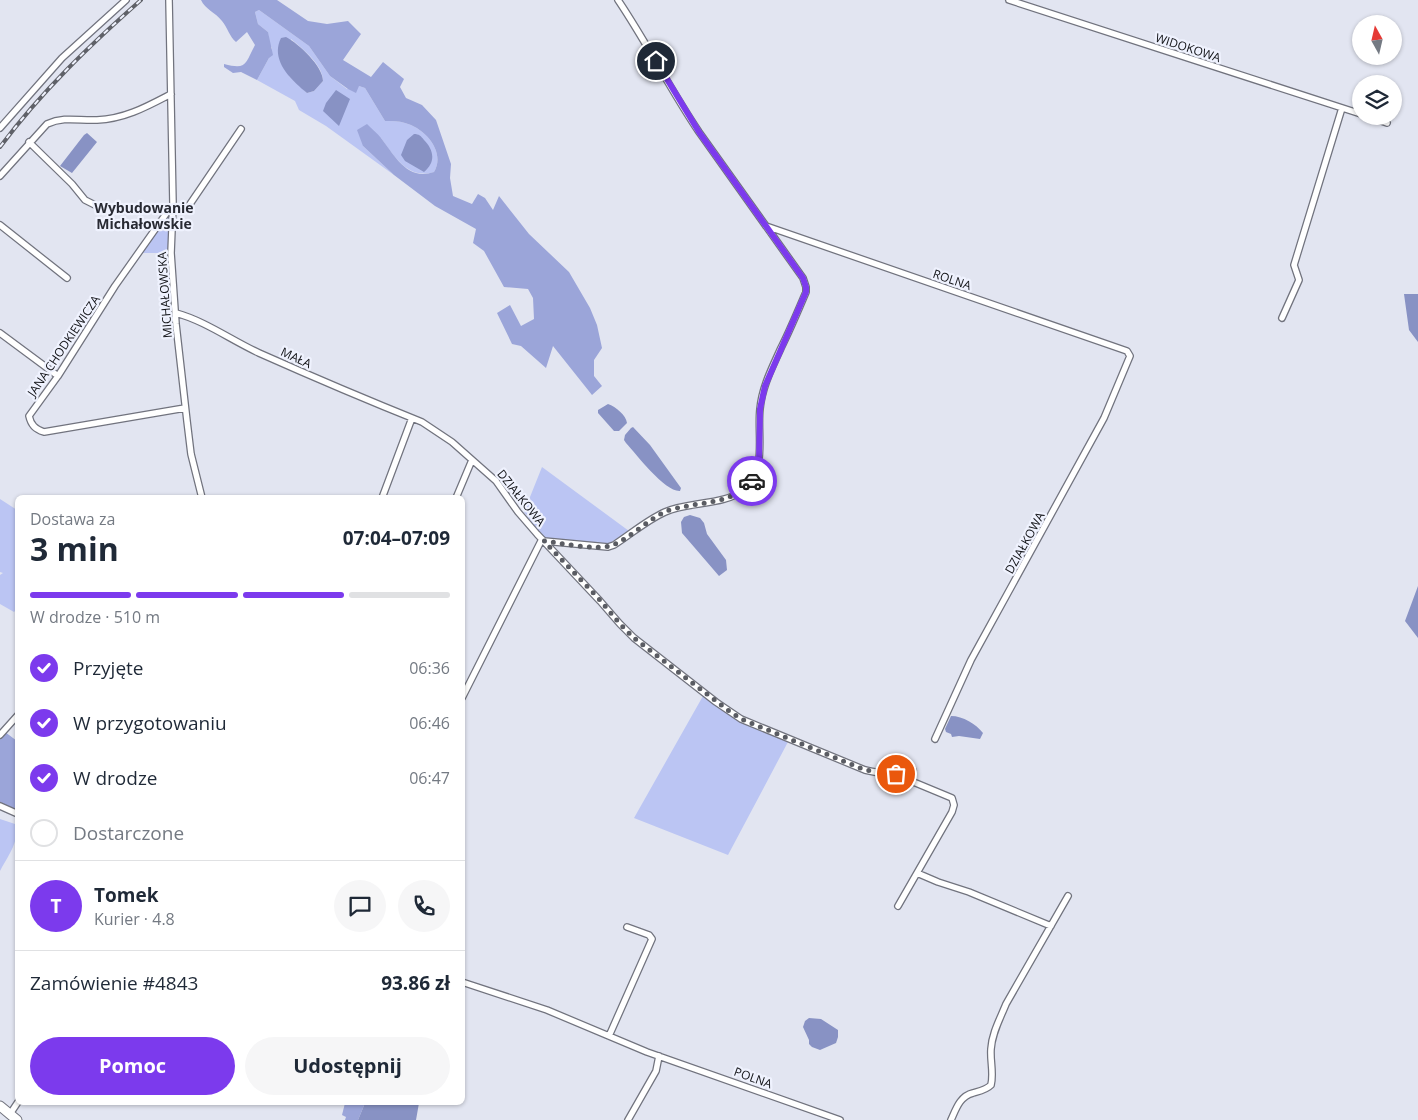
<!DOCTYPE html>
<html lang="pl">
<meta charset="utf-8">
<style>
:root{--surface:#fff;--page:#f6f6f7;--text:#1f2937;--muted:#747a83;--line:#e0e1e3;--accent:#7c3aed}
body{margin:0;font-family:"Open Sans",sans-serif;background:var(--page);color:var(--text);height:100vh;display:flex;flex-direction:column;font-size:19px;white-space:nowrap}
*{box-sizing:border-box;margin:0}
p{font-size:16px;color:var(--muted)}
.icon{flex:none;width:28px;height:28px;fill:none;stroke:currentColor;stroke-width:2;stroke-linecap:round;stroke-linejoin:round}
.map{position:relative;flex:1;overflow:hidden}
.side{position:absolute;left:15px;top:495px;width:450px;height:610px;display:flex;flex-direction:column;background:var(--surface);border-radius:8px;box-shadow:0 1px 4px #0004}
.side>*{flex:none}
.needle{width:32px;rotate:352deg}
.tools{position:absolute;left:1352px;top:15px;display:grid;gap:10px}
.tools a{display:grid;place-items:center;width:50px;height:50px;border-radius:50%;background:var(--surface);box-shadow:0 1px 4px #0004;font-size:25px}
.pin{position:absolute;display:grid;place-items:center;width:42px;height:42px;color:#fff;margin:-21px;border:2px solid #fff;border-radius:50%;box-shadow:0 1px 5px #0007}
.courier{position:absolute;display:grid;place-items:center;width:50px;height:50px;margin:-25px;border:4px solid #7c3aed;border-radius:50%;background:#fff;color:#222;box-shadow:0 1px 6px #0007}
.overview em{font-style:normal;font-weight:700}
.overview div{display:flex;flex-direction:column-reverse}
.overview{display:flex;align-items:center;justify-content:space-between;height:85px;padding:0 15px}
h1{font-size:32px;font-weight:700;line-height:38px}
.bar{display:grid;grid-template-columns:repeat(4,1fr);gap:8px 5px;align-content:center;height:60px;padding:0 15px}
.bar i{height:6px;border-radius:4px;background:var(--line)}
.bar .current{background:var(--accent)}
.bar p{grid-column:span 4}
.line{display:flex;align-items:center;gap:12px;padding:0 15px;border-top:1px solid var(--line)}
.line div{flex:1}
.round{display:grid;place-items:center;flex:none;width:52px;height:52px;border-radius:26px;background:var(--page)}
ol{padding:0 15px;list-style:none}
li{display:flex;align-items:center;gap:15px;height:55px}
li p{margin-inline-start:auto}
li .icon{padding:5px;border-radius:50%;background:var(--accent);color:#fff;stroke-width:4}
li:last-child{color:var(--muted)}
li i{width:28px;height:28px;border:2px solid var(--line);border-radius:50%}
.primary-button{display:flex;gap:10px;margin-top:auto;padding:10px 15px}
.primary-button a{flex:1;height:58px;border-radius:30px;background:var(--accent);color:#fff;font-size:20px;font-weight:700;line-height:58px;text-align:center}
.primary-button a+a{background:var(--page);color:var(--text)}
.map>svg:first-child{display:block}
.green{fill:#bbc5f3;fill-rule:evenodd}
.forest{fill:#9ba5d9}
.water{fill:#8892c4}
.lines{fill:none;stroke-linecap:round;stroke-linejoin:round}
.street-casing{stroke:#71737e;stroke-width:8}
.secondary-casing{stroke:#71737e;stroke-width:11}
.street{stroke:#fff;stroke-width:5.5}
.secondary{stroke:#fff;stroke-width:9}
.rail-casing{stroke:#5f6168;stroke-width:4}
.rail{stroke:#eff2fe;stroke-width:2;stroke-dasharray:5.5;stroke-linecap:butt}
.done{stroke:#5a5c63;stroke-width:5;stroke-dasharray:0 9}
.route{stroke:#7c3aed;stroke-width:6}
.labels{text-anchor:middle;stroke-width:4.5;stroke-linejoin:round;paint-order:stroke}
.street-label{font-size:12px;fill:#111216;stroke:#eff2fe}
.neighbourhood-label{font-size:14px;font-weight:bold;fill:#282a33;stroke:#eff2fe}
</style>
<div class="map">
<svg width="1418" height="1120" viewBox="0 0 1418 1120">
<rect width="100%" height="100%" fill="#e2e5f1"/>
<path class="green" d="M259,10L309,46L330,76L347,89L359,86L365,88L385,121C391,121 399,121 405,123C425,128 446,152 434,172C408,180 394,156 381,138L363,146L394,175L326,126L299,110L295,101L257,80L269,58L272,48L269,43L268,32L258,24L255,12ZM291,39C303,49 323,65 323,81L314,91L307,93L289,76Z
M169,214L170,253H142Z
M542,467L629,531L608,544L545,539L524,512Z
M0,499L17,510L18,608L14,612L0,604V575L3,573L0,572Z
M703,696L736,720L789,740L728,855L634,818Z
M0,819L15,824C21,840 7,857 0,871Z"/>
<path class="forest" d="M201,0H277L308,21L327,24L348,21L361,34L343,60L371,77L383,62L404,79L400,87L406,98L422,105L436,120L451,164L450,178L453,196L472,204L478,194L485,198L493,210L499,196L529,234L569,272L590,308L597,325L602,348L594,360V376L602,386L592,395L553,346L546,368L521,346L512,344L497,313L510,305L521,326L534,319L533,298L528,289L504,287L484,251L473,243L476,229L435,206L394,175L363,146L357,130L367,124C371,128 377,133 381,138C395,156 407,181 434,172C446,152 425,128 405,123C399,121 391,121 385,121L365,88L359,86L356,93L348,89L330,76L309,46L259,10L255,12L258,24L268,32L273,55L269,58L257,80L241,72L233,73L224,67V64C247,70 245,64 255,45L247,32L236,42C229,36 228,28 222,21C216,13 205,9 201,0Z
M5,732L17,741V812L0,802V737Z
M345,1103H365L358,1120H345L346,1117L342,1115Z"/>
<path class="water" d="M286,37C299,44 323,66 323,81L314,91L307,93C290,79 270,60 281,38Z
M336,90L350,99L339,126L323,111L326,103Z
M87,133L97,142L72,173L60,166L84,135Z
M414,134C419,134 421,136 424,140C434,150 436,162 424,172L405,161L401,155L407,140Z
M1404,294H1418V342L1409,330Z
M608,404C616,407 626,415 627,423L619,431H614L598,413V410Z
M633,427L650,445L681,488L680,491C665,492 637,455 626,443L624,440L625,435L631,428Z
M690,515L700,518L704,523L707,534L726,560L727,570L719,576L682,533L681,522L684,517Z
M1418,586V638L1405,621Z
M951,716C963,716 976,724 983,733L980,739L959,736L952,737L951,734L946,732L945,729Z
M809,1018L821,1019L838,1030V1037L836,1043L820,1050L812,1047L809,1044V1040L803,1027L805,1021Z
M365,1103H419L416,1120H358Z"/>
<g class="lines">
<defs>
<path id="street" d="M169,0L173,204L171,253L176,324L187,421L191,454L202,498
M1009,0L1361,114
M1367,116L1387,123
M0,128L62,58L126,0
M29,142L72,184L85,200L107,211
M0,176L47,124C65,116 79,121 97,120C125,119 148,106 171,94
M173,204L115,286L58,376L29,416C31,425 35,429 44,432L185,408
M188,207L241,129
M0,225L67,278
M766,226L1127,351L1130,356L1104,418L971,660L935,739
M176,313C205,321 231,340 259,353C313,377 367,400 422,422L452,442L496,481L518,512L537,534L600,601L620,624L634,638L716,702L741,719L865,770C882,774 897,776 913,770
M1282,318L1299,280L1294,265L1342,108
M0,333L58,376
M382,498L412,418
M456,498L472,460
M544,541L608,547L614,545C631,534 647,520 665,512C690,501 724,506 745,489C767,470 757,434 760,409C762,387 772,368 781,348C790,330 798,311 806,292V287L803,278L699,132C670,89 647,43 618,0
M462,698L542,539
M0,735L18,715
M0,806L18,814
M917,873L938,882L969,892L1051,926
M898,906L952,812L954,805L952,798L911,781L905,773
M462,982L547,1010L647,1052L840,1120
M609,1036L652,939L649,935L627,927
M10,1114L18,1102
M628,1120L656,1071L659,1056
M951,1120C956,1109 960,1096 973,1093C980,1091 986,1090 991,1085C994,1073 990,1061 991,1049C992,1033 1000,1019 1006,1004L1068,896"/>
<path id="secondary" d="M0,1106L17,1120"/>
</defs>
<use href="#street" class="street-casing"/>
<use href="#secondary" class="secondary-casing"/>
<use href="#street" class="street"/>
<use href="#secondary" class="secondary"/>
<defs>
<path id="rail" d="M0,147C41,92 90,45 141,0"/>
</defs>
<use href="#rail" class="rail-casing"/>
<use href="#rail" class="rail"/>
</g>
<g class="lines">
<path class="done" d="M752,481C732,506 695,501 667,511C649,518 625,543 609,546C593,550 561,543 544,541L600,600L620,624L634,638L729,711L741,719L865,770L896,774"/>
<path class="route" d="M656,61L699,132L803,278L806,287V292L765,386L760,409L759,463L752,481"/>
</g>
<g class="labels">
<g class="street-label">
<text transform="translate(1188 48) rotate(18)" y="4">WIDOKOWA</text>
<text transform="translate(952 280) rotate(19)" y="4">ROLNA</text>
<text transform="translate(165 295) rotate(-94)" y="4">MICHAŁOWSKA</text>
<text transform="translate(64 346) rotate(-56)" y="4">JANA CHODKIEWICZA</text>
<text transform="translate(296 358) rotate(25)" y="4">MAŁA</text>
<text transform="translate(521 498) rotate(51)" y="4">DZIAŁKOWA</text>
<text transform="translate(1025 543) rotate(-61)" y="4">DZIAŁKOWA</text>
<text transform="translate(753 1078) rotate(20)" y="4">POLNA</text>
</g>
<g class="neighbourhood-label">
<text x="144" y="213">Wybudowanie<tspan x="144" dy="16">Michałowskie</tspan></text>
</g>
</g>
</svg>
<div class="tools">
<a><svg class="needle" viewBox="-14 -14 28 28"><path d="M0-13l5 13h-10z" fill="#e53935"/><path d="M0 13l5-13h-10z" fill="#747a83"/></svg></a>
<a><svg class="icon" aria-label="layers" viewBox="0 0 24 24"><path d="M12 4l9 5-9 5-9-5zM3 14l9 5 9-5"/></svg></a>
</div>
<div class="pin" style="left:896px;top:774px;background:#ea580c"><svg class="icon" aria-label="bag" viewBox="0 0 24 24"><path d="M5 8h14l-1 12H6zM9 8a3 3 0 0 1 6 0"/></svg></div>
<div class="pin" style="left:656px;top:61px;background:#1f2937"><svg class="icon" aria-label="home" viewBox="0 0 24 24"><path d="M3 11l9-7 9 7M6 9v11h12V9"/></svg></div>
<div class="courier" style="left:752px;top:481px"><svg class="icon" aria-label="car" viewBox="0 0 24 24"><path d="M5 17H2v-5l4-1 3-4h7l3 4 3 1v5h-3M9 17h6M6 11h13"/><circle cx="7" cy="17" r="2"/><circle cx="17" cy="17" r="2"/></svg></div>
<section class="side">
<div class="overview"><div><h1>3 min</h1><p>Dostawa za</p></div><em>07:04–07:09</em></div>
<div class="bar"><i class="current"></i><i class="current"></i><i class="current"></i><i></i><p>W drodze · 510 m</p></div>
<ol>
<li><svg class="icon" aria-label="check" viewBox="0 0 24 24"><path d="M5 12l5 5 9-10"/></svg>Przyjęte<p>06:36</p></li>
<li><svg class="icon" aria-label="check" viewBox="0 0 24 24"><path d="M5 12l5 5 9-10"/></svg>W przygotowaniu<p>06:46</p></li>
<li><svg class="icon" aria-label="check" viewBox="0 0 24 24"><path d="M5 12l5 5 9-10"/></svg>W drodze<p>06:47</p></li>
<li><i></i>Dostarczone</li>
</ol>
<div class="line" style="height:90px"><b class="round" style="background:var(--accent);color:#fff">T</b><div><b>Tomek</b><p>Kurier · 4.8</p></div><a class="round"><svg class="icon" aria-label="chat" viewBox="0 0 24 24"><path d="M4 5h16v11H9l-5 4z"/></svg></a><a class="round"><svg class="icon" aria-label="phone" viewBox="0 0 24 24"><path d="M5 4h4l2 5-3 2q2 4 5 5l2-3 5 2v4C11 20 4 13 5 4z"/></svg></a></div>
<div class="line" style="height:65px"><div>Zamówienie #4843</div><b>93.86 zł</b></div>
<div class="primary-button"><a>Pomoc</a><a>Udostępnij</a></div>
</section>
</div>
